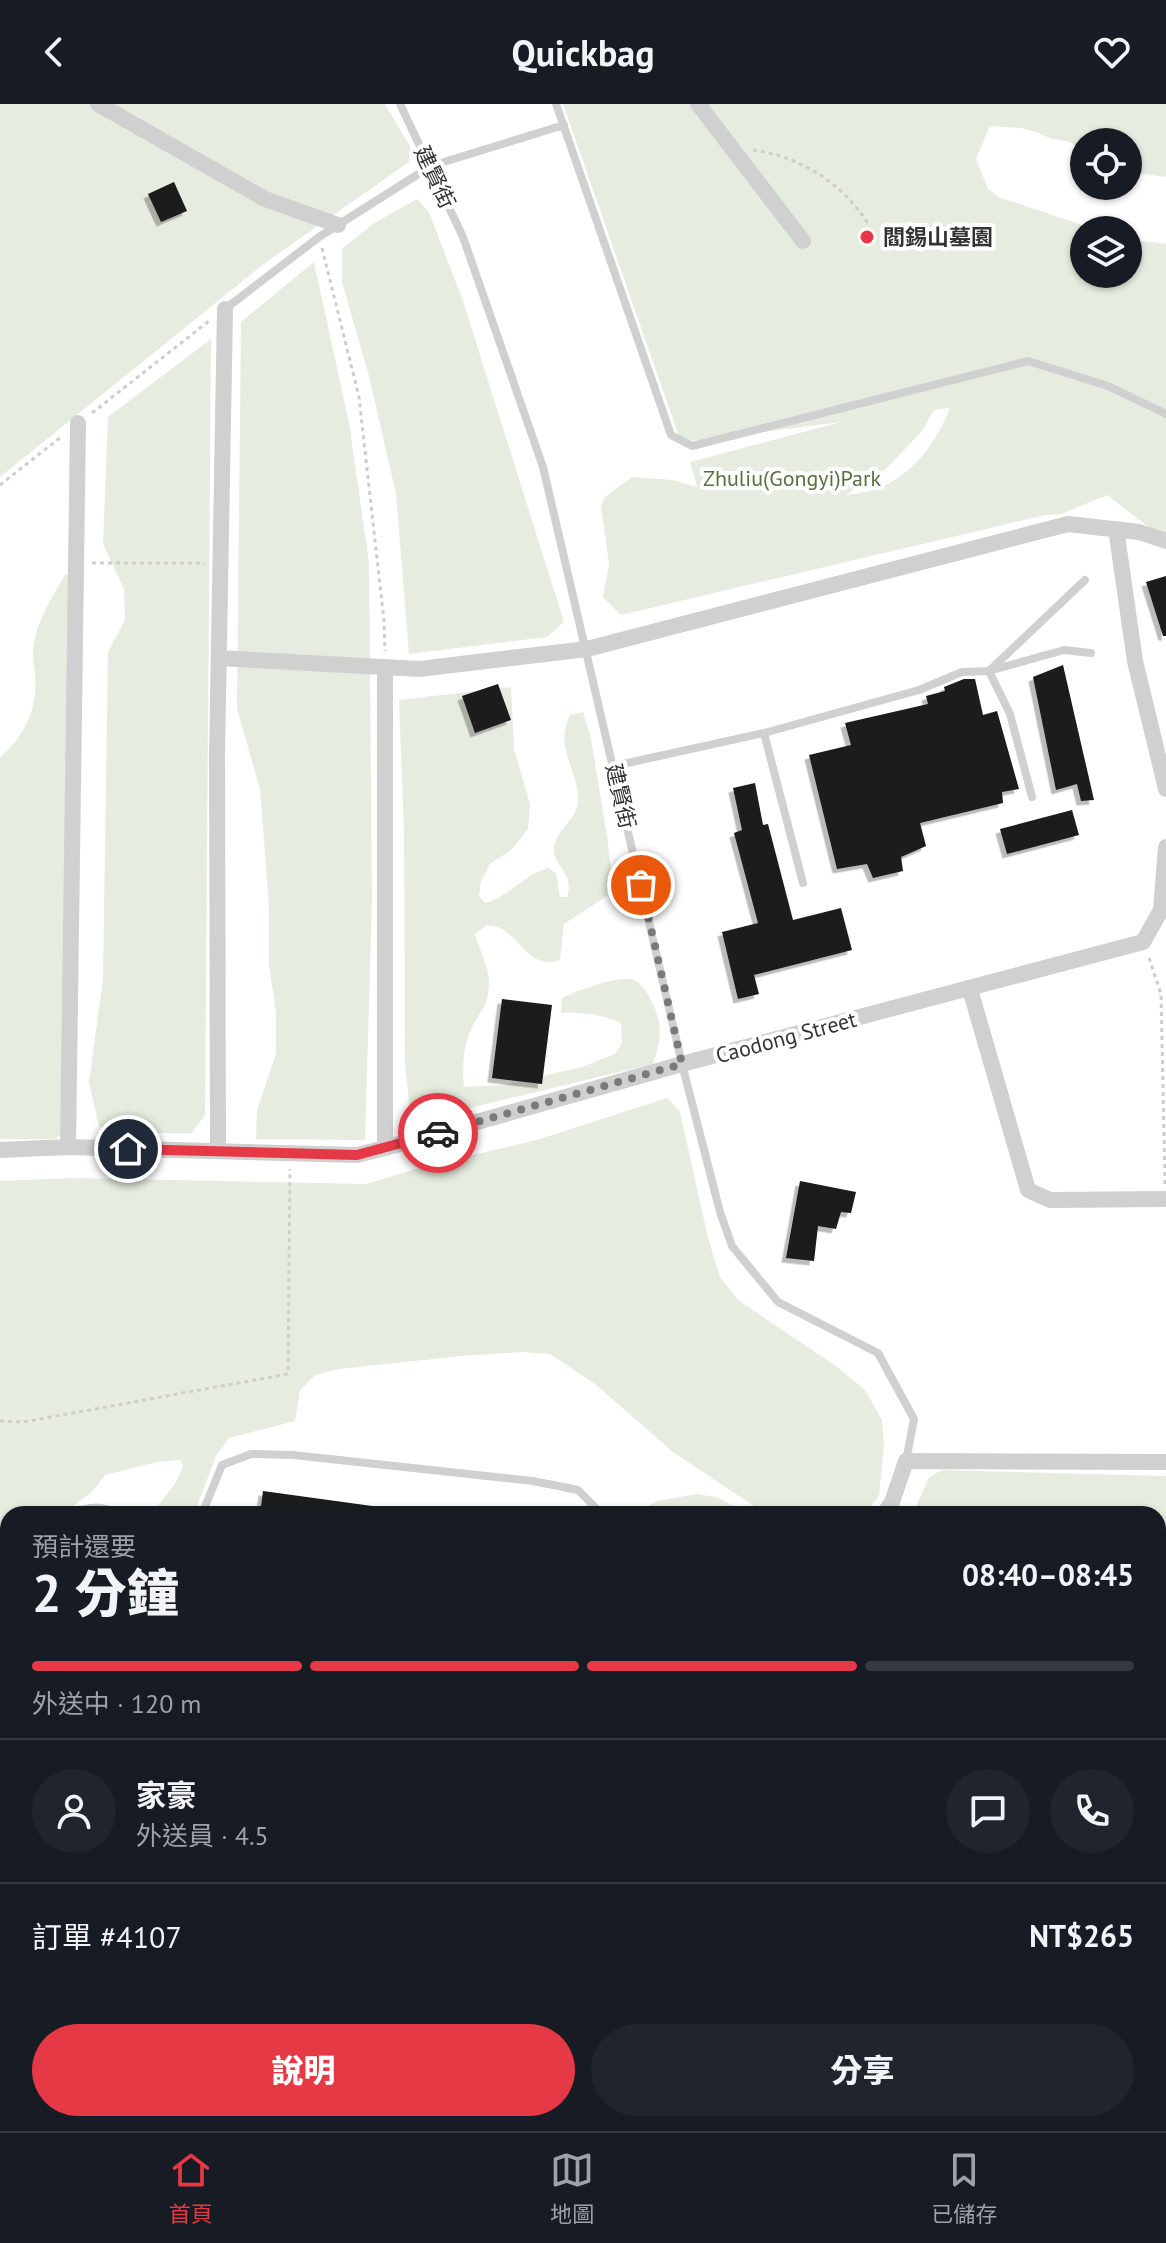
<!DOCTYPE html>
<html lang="zh-TW">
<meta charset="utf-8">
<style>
:root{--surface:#171b24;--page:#20242c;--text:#f1f3f6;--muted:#9ea1a6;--line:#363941;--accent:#e63946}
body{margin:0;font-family:"PT Sans","Noto Sans TC",sans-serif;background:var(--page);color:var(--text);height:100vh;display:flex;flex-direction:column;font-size:30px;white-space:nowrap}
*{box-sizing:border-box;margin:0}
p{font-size:26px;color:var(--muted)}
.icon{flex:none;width:44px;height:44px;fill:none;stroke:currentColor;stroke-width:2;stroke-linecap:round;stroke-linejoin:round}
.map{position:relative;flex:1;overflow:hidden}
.drawer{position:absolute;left:0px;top:1402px;width:1166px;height:626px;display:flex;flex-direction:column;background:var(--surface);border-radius:24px 24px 0 0;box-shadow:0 2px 6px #0004}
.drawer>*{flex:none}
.tools{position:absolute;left:1070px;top:24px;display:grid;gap:16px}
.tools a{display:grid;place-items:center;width:72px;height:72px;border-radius:50%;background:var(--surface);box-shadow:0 2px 6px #0004;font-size:40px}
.pin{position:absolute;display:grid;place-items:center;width:68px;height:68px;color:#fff;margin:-34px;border:4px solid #fff;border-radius:50%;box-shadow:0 2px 8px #0007}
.courier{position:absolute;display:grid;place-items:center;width:80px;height:80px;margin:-40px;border:6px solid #e63946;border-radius:50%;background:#fff;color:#222;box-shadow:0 2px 10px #0007}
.headline em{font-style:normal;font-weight:800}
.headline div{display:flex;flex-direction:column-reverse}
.headline{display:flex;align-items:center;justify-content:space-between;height:136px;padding:0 32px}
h1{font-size:52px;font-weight:800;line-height:60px}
.bar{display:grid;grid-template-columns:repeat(4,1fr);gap:12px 8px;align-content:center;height:96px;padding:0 32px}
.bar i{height:10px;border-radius:6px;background:var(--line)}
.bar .on{background:var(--accent)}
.bar p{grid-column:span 4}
.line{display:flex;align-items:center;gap:20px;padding:0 32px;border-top:2px solid var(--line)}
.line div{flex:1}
.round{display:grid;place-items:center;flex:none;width:84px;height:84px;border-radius:42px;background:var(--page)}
.cta{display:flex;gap:16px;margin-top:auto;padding:16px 32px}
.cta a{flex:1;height:92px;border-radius:48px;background:var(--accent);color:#fff;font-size:32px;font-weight:800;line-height:92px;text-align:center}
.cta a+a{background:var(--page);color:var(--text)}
header{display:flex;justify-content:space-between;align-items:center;height:104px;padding:0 32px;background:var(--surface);font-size:36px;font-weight:800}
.tab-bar{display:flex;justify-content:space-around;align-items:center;height:112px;border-top:2px solid var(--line);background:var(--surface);font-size:22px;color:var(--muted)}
.tab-bar a{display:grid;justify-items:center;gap:4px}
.tab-bar .on{color:var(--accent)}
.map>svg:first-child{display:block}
.green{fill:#e6ecdf;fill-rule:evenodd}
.building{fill:#1a1a1a;filter:url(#shadow)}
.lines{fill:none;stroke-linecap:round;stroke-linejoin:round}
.path{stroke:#cdcdcd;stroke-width:3;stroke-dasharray:4 4;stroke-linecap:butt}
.service{stroke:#d0d0d0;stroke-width:8}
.minor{stroke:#d0d0d0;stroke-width:16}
.tertiary{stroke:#d0d0d0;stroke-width:20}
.done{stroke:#7a7a7a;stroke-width:8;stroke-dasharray:0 14.4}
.route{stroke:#e63946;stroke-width:10}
.poi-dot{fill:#e63946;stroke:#fff;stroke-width:3}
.labels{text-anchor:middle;stroke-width:8;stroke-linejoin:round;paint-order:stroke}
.street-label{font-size:22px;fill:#333;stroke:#fff}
.poi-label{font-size:22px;font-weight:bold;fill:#333;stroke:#fff;text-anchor:start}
.park-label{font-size:22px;fill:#56703f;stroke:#fff}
</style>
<header><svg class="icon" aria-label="back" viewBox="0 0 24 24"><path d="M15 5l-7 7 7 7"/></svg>Quickbag<svg class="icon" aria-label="heart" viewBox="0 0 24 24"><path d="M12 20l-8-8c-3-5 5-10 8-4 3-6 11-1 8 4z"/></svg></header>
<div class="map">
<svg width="1166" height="2027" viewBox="0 0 1166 2027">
<defs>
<filter id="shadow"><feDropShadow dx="-4.5" dy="4.5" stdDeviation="0" flood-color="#0004"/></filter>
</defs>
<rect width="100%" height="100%" fill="#fff"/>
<path class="green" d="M0,0H385L411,44L409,58L265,159L0,373Z
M563,0H1166V73L1128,68V38H1084V46L1067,37L1052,35L1036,28L1021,24L990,22L976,55L988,85L999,93L1097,126H1084V170H1128V135L1166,140V432L1154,427L1107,391L1061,410L1046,411L621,511L603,493L609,460L601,402L605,393L632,373L673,376L697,383L690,358L841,318L681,338ZM950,304C931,351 899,388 845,391L886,365L922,327L934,306Z
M417,95L429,108L463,197L564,518L547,533L409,550L396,390L369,272L342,178V145L373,120Z
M314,158L349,319L369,459L372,795L365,1036L256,1035L257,1006L276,950V908L269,861V801L260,685L237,605L241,218Z
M211,235L205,1011L192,1029H112L99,1022L89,979L103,875L108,548L125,516L124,485L103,440L108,313Z
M71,470L63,1029L56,1035H0V653C25,632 38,604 35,571C35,563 32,554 33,546C35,520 52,493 65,471Z
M511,583L514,645L530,700L528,725L511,746L490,760L481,777L479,792L485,799C510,792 523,771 548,764L556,769L560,793H567C575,770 555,764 554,747C553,726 578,717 578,696C578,664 554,645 570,611L583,608L591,634L608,739L611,766L607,792L564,820L560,856C534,866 523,840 505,827C500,823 494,822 487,821L475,830C479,846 489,862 489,879C488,901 483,903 474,920C463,939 462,963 464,983L503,981L582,963L615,950L622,939L621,919C600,910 583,908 561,909L562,894C576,887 619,871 634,876C640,879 643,884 647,889C663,917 663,930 653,960L420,1016L414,1014L410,1008L405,958L404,726L399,596Z
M667,994L680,1008L708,1134L720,1173L738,1196L836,1262L865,1286L882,1316L884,1341L879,1392L864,1410H766L673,1348L595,1280L550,1250L523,1248L461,1252L340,1265L315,1271L300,1286L295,1317L229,1334L216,1352L194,1410H151L175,1380L183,1362L180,1356L157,1358L105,1371L93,1387L63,1410H8V1460L0,1475V1077L74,1074L366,1080L419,1064L540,1035Z
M942,1366L1166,1372V1764L1158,1767V1410H913L929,1373Z
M697,1390L720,1394L745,1410H635L657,1397Z
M0,1721L8,1722V1804L0,1807Z
M1166,1791V1895H1158V1793Z
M0,1856L4,1877L8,1880V2020H121L130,2027H0Z
M233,2020H823L822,2027H234Z"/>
<path class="building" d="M174,78L187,107L161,118L148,90Z
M1166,472V532H1163L1146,478Z
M1063,561L1094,696L1081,697L1077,680L1056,686L1033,573Z
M964,575H975L983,611L997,607L1019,685L1002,688L1003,699L920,719L926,742L901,753L903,767L873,774L867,760L837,765L809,651L851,641L845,619L928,600L926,592L945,587L944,583Z
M498,580L511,616L475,629L462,592Z
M755,679L763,721L768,720L793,816L841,804L852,846L754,871L759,890L738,895L722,828L758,819L734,729L742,726L733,684Z
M1072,706L1079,731L1007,750L1000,725Z
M502,895L552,901L542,980L492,974Z
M800,1077L856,1088L851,1109L841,1108L836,1125L818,1122L814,1157L786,1154Z
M263,1387L372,1402L371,1410H260Z"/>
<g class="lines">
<path class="path" d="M753,46C802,53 842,79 869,121
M322,144L359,293L384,517L385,547
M92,309L209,217
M0,381L61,333
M92,459H205
M1149,854L1161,890L1165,1080
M0,1317L23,1318L288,1270L290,1065"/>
<path class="service" d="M400,0L463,133L543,363L682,960L720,1108L732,1142L778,1198L878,1249L914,1315L906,1357
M556,0L671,331L692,342L1028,257L1108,282L1166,310
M225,205L319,133L431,62L564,21
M764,629L803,779
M614,662L764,629L919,586L962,568L989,567L1064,546L1091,549
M1032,693L1010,610L989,567L1085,476
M74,1410C86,1402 103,1401 116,1410
M202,1410L222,1361L251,1350L293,1351L533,1377L578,1386L595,1403L597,1410
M1158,1622L1166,1617
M1158,1782L1166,1780
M0,1813H8
M0,1903L8,1909
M145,2020L152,2027
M208,2020V2027"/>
<path class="minor" d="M98,0L265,95L338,121
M698,0L803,137
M1116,425L1135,557L1166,685
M219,554L419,565L587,545L1068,420L1139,428L1166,437
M385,563V1044
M970,885L1028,1086L1050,1096L1166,1095
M68,1043L78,319
M0,1046L68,1043L357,1051L385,1044L682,960L1143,838L1161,806L1166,743
M218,1047L217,651L225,205
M884,1410L892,1398L906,1357L1166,1358
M878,2020L885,2027"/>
<path class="tertiary" d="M1158,1914H1166
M829,2027V2020"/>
</g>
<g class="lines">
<path class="done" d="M438,1029L682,960L641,781"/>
<path class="route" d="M128,1045L357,1051L438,1029"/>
</g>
<circle class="poi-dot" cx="867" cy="133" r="8"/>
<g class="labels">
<g class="street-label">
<text transform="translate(435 73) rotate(65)" y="8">建賢街</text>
<text transform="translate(621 692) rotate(77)" y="8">建賢街</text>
<text transform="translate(786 933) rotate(-15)" y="8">Caodong Street</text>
</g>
<g class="poi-label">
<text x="883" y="141">閻錫山墓園</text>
</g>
<g class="park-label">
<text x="792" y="382">Zhuliu(Gongyi)Park</text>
</g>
</g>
</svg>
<div class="tools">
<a><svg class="icon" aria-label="locate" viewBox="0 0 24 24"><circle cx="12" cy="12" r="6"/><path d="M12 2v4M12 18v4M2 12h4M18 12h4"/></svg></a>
<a><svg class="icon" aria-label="layers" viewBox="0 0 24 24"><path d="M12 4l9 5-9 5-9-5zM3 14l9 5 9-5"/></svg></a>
</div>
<div class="pin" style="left:641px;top:781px;background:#ea580c"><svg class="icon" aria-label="bag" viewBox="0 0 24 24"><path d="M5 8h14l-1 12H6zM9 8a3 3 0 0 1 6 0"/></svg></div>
<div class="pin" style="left:128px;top:1045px;background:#1f2937"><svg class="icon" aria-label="home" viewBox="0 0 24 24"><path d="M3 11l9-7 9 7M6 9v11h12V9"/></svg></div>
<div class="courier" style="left:438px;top:1029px"><svg class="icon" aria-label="car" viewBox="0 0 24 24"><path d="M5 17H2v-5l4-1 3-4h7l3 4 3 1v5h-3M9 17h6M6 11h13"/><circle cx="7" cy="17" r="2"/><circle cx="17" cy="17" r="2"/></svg></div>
<section class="drawer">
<div class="headline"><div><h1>2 分鐘</h1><p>預計還要</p></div><em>08:40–08:45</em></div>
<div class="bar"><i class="on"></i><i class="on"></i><i class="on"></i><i></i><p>外送中 · 120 m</p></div>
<div class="line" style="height:144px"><a class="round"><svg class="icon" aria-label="person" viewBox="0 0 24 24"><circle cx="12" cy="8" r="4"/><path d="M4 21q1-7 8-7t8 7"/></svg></a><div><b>家豪</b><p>外送員 · 4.5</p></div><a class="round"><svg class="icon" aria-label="chat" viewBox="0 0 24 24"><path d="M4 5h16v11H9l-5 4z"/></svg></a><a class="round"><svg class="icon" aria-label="phone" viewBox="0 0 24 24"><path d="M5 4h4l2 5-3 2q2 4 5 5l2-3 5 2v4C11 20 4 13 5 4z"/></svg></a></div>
<div class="line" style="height:104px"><div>訂單 #4107</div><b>NT$265</b></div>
<div class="cta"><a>說明</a><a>分享</a></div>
</section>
</div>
<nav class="tab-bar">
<a class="on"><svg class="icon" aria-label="home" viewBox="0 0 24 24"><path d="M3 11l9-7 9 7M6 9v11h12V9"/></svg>首頁</a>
<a><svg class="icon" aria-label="map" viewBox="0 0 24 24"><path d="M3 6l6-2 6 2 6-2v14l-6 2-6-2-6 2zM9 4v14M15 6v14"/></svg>地圖</a>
<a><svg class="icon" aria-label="saved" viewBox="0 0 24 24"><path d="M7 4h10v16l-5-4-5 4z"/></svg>已儲存</a>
</nav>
